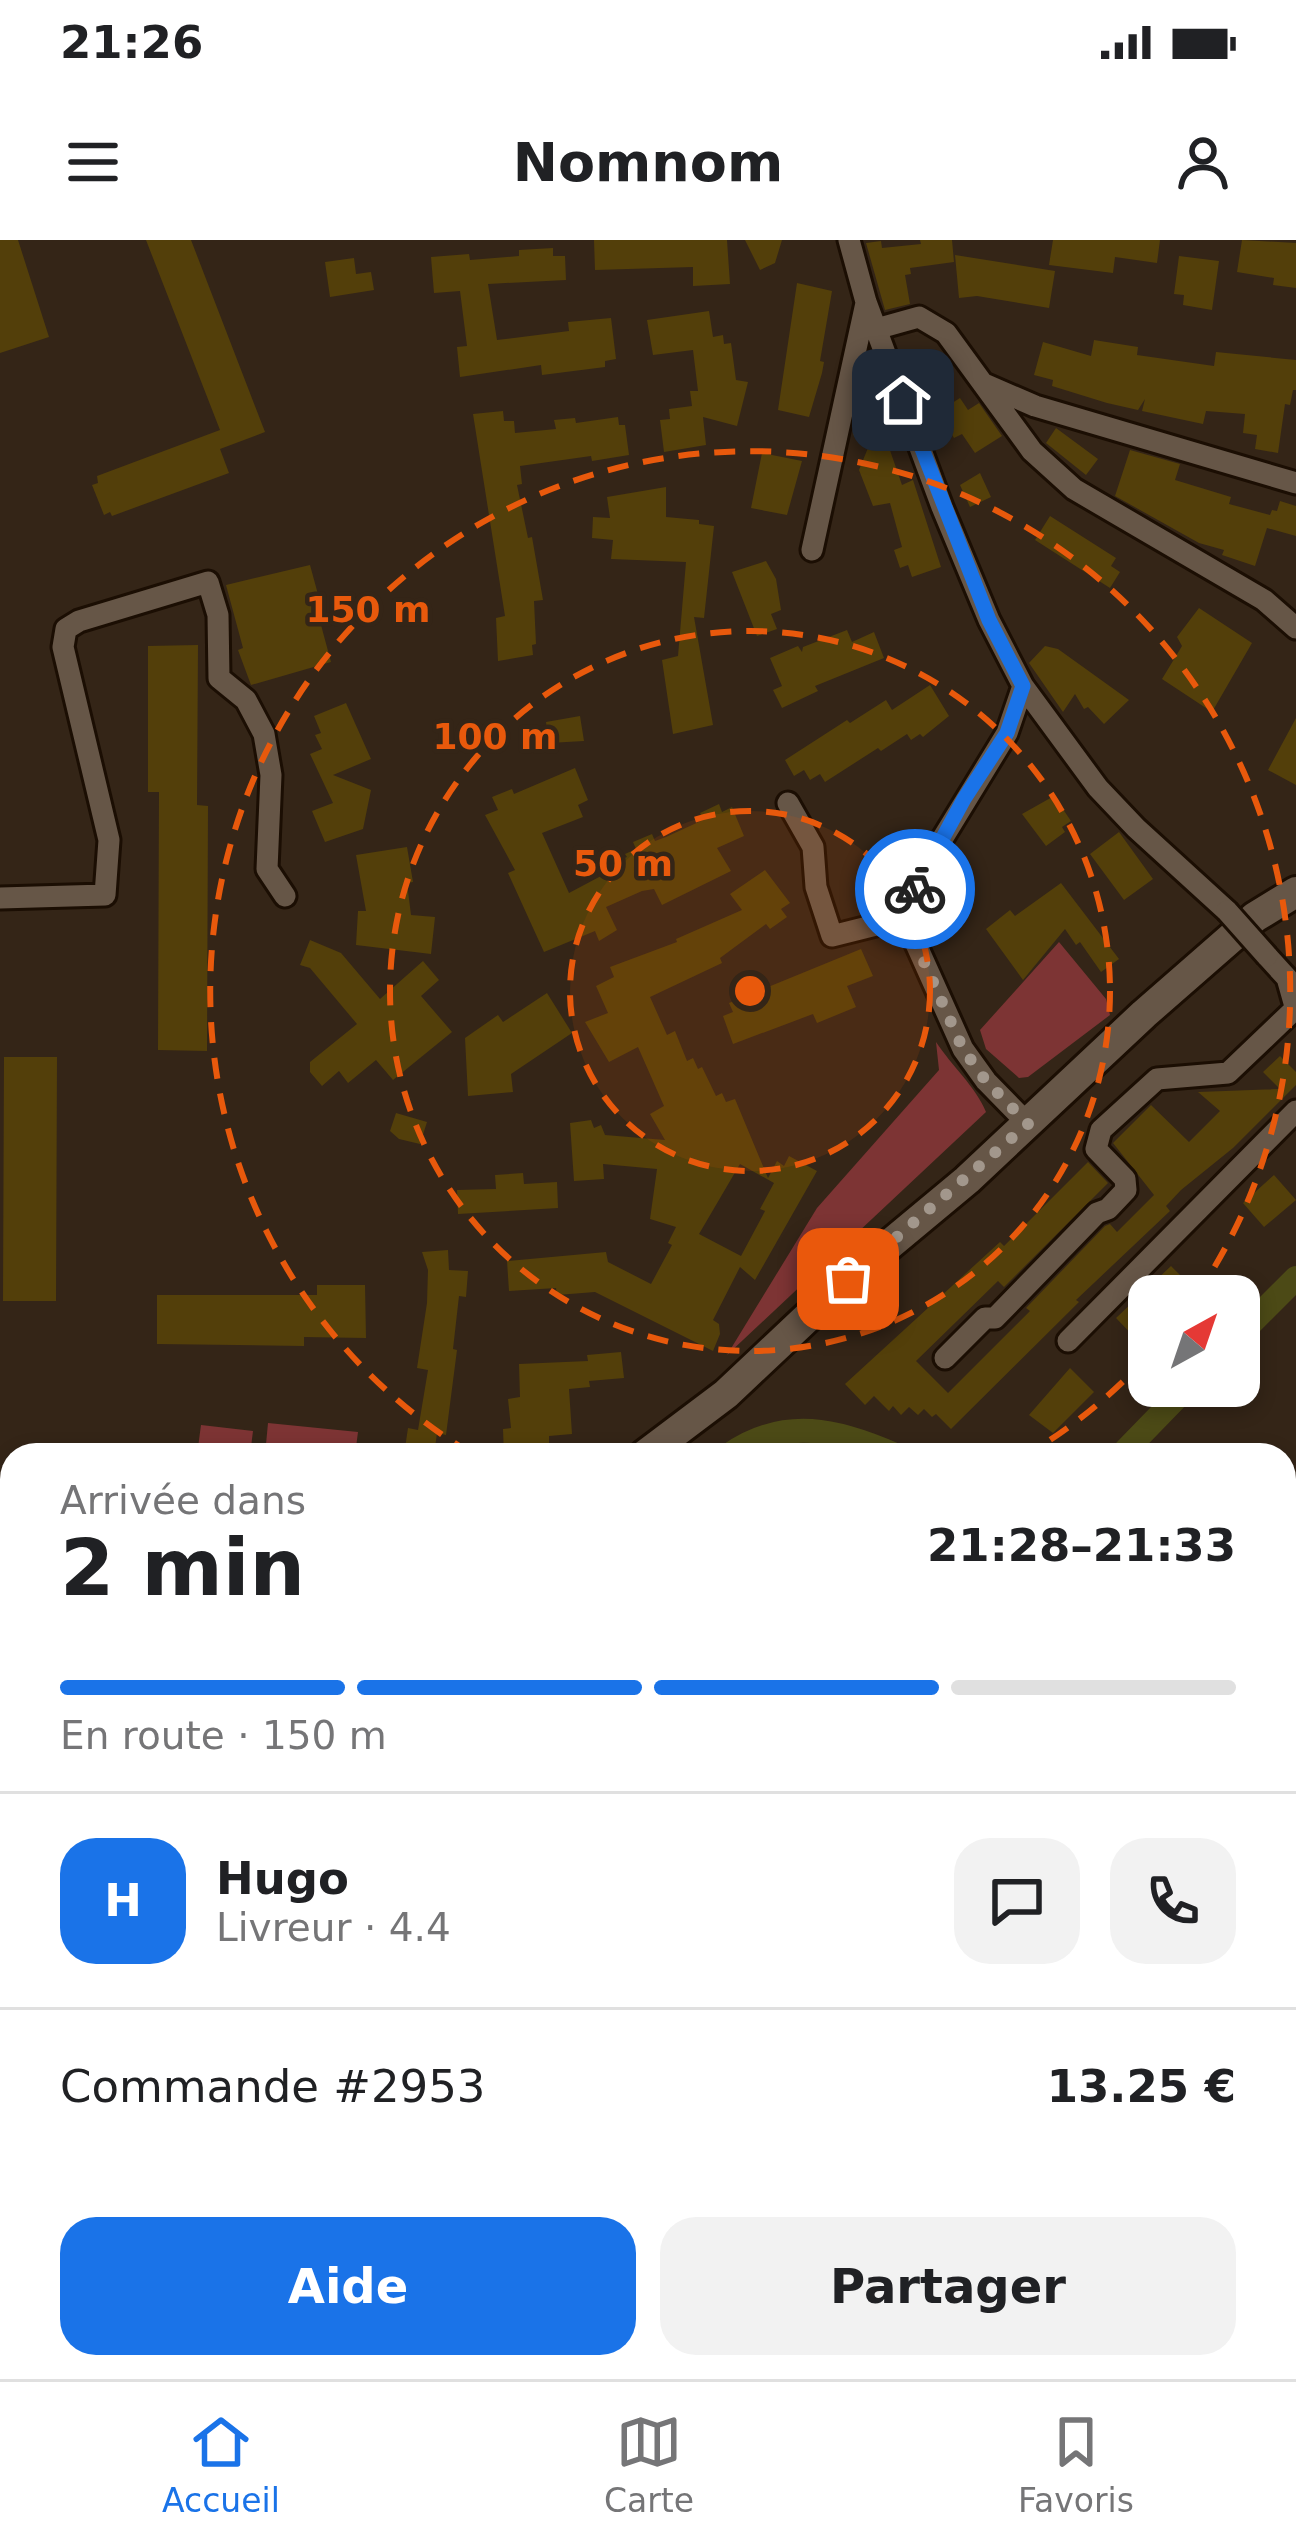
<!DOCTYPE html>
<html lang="fr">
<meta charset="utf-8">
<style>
:root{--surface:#fff;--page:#f2f2f2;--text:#202124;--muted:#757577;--line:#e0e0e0;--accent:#1a73e8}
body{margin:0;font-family:"DejaVu Sans",sans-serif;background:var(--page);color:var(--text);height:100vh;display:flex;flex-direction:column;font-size:45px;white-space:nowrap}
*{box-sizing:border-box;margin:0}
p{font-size:39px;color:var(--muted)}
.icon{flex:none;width:66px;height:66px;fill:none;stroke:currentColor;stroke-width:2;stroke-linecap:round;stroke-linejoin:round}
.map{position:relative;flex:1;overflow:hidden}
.panel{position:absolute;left:0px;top:1203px;width:1296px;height:936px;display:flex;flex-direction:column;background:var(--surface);border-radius:36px 36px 0 0;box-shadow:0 6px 18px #0003}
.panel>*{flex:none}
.needle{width:78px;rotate:40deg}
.controls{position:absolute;left:1128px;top:1035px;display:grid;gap:24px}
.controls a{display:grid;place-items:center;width:132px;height:132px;border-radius:24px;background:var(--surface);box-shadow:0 6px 18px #0003;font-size:60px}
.pin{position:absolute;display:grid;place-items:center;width:102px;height:102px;color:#fff;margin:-51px;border-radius:24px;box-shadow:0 6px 18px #0006}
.courier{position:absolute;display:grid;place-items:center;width:120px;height:120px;margin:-60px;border:9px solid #1a73e8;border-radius:50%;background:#fff;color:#222;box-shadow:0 3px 15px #0007}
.summary em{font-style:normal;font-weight:600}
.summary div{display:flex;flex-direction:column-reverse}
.summary{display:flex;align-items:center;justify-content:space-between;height:204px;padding:0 60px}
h1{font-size:78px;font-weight:600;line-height:90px}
.bar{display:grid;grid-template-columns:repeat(4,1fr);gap:18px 12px;align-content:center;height:144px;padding:0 60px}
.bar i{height:15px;border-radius:9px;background:var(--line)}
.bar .selected{background:var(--accent)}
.bar p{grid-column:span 4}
.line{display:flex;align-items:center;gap:30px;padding:0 60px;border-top:3px solid var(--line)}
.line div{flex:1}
.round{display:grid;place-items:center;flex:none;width:126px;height:126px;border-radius:36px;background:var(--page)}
.action{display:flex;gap:24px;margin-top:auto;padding:24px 60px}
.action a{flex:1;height:138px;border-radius:36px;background:var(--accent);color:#fff;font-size:48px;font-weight:600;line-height:138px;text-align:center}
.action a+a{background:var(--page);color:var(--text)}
.status{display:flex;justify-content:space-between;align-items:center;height:84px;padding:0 60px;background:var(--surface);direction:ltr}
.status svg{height:33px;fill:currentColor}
header{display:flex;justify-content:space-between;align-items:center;height:156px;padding:0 60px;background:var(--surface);font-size:54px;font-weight:600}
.menu{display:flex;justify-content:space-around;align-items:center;height:168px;border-top:3px solid var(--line);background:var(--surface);font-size:33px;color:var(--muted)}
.menu a{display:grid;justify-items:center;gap:6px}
.menu .selected{color:var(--accent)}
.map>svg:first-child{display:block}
.green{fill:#7d3434}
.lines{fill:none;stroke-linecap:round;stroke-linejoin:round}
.canal{stroke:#4c4a16;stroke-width:24}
.building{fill:#533f0a;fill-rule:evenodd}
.street-casing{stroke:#1b0e03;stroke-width:27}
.secondary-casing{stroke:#1b0e03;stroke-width:36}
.street{stroke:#665647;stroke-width:21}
.secondary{stroke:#665647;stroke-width:30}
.street-bridge-casing{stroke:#1b0e03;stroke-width:27;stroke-linecap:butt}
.street-bridge{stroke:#665647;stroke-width:21}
.done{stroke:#a2978c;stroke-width:12;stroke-dasharray:0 21.6}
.route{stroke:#1a73e8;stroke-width:15}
.ring{fill:none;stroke:#e8590c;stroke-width:6;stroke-dasharray:21 15}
.centre{fill:#e8590c;stroke:#342517;stroke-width:6}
.ring-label{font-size:36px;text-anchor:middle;font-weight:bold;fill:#e8590c;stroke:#342517;stroke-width:9;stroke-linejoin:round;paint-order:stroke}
</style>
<div class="status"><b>21:26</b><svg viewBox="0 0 49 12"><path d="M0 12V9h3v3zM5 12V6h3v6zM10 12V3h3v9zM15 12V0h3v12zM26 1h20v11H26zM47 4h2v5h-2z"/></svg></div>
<header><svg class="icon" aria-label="menu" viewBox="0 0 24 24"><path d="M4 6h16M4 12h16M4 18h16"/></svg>Nomnom<svg class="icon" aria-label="person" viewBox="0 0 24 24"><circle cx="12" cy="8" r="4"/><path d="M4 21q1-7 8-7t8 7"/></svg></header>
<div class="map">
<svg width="1296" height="2139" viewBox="0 0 1296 2139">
<rect width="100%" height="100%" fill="#342517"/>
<path class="green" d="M1059,702L1106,759L1110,775L1028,837L1019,838L986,809L980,790Z
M936,802C951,825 976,847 986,872L727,1115L817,968L939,830Z
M268,1183L358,1192L355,1215H265Z
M201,1185L253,1191L250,1215H197Z
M1296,1947V2139H957L948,2127H1284V1950Z
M0,1972L12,1974V2127H262L276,2139H0Z"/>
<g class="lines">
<path class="canal" d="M1239,1095L1296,1038
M729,1215C785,1176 838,1190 895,1215
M1121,1215L1188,1146"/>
</g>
<path class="building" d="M0,0H18L49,97L0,113Z
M146,0H191L265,192L220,209L229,233L112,276L110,272L104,275L92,245L98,243L97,236L220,190Z
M594,0H727L730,44L693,46V27L595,30Z
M745,0H782L775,23L760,30Z
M920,0H952L954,22L910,28L911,34L905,35L910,64L885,70L866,3L881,1L882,8L921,4Z
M1053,0H1160L1157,23L1115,17L1113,33L1049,25Z
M1242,0L1296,3V48L1273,45L1274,38L1237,32Z
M553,8V16H565L566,40L488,44L497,100L569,91L568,82L611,78L616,119L605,121V127L542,135L541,125L460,137L457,107L467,106L460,51L434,53L431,17L469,14L470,20L519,16V10Z
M955,15L1055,31L1049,68L977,56L959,58Z
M1179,16L1219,21L1212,70L1183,65L1184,55L1174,54Z
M354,18L356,34L371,32L374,50L330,57L325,22Z
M797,43L832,51L820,121L824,122L822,133L809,177L778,170Z
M709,71L713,97L723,95L724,104L731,103L736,140L748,142L737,186L703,177L706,205L664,212L660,180L670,179L669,169L692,166L690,151H698L693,110L653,115L647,80Z
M1094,100L1138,107L1137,115L1214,126L1216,112L1296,120V150H1293L1290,165L1285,164L1278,213L1255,209L1257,195L1243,193L1245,174L1206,171L1203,184L1142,171L1145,159L1138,170L1107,163L1052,146L1053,140L1034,135L1043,102L1091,116Z
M960,158L968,170L979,163L1002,196L975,213L962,194L954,198L938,172Z
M875,167L902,245L913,240L941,327L912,337L908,325L900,328L894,310L902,307L890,263L873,266L859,230L870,203L853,195V191L862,172Z
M503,171L504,181H514L515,193L556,189L554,180L575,178L576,183L618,177L619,185H625L629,215L592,221L591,216L520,226L522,244L517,245L528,298L532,297L543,360L534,361L536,404L532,405L533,415L498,421L496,378L505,376L473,174Z
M1056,188L1098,219L1086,235L1046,203Z
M1130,210L1180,224L1175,240L1231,257L1229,264L1270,275L1272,270L1277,271L1280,261L1296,266V296L1267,288L1255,326L1222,315L1224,310L1199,303L1115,256Z
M762,213L802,221L787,275L751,268Z
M980,233L991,257L970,267L960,245Z
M666,247V277L699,280V284L714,286L704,378L694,377L713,485L673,494L662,420L678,416L686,322L611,319L613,300L592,298L593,277L610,278L607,257Z
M1050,276L1116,318L1111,326L1120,332L1110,348L1035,300Z
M766,321L776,339L781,370L771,374L777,389L757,396L732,332Z
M310,325L319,358L314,359L331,422L251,445L238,410L243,408L226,345Z
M1199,368L1252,403L1212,472L1162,439L1182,406L1177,397Z
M847,390L852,402L874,392L884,418L815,446L818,451L782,468L773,450L782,446L770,418L798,406L802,412L803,407Z
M198,405L197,565L208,566L207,811L158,810L159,552H148V406Z
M1045,406L1058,409L1129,460L1104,484L1088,467L1084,469L1075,454L1063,472L1029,423Z
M930,445L949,476L923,497L920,494L911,500L907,494L881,511L878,508L825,542L820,534L810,540L804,530L794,536L785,520L847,480L850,483L886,460L892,470Z
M346,463L371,519L333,535L371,550L363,589L325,602L312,571L333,563L310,514L322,509L315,495L321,493L314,476Z
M580,476L584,501L549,503L546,482Z
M1296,478V545L1268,530Z
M575,528L588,560L578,565L583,577L542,593L569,653L601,636L598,628L627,617L625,614L636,609L633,602L652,594L655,601L666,597L703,580L700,573L719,564L722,572L732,567L744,596L717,608L731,631L662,665L654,649L642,651L606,667L617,690L599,701L595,691L544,712L508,633L515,630L485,575L498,570L492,557L512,549L514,554Z
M1054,556L1071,581L1062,587L1065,592L1046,606L1022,574Z
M1119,592L1153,639L1124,660L1090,614Z
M407,607L413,642L407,643L411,675L435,677L431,714L356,705L358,671H366L356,615Z
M765,630L790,663L781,669L787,677L770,689L766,684L720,718L722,723L650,757L667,795L675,791L687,821L693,818L698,829L702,827L716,856L722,853L726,862L735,859L768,938L777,921L784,926L789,916L817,931L755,1040L740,1027L713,1080L719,1084L720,1094L713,1111L595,1052L557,1055L556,1048L509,1051L507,1021L606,1012L608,1022L651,1044L672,1005L668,1003L676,987L650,979L657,929L603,924L604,939L574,941L570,883L591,880L594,888L601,885L605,895L665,900L650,874L664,866L638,807L609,822L585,782L608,773L596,746L614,737L610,727L677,702L676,699L742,670L730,654ZM740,924L774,943L760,969L765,971L741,1016L699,994Z
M1061,643L1119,719L1101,732L1080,702L1076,705L1065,689L1023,740L986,689L1010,670L1015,676Z
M310,700L341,713L380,759L423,721L439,740L421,756L452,792L393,840L376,820L348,843L339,831L322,846L310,832V822L357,784L310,728L300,725Z
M861,709L873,736L847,746L856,767L817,783L813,774L733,804L723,776L733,772L729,763Z
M547,753L572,793L511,834L513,852L468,856L465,798L498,775L503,782Z
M1280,816L1296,832V845L1233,908L1181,950L1166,966L1170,971L1076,1060L1079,1062L951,1189L936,1174L932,1177L924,1169L918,1175L909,1167L901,1175L893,1166L889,1171L874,1156L865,1165L845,1144L1000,1002L1004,1006L1088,922L1108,943L1004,1047L998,1041L916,1121L948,1153L1030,1071L1026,1068L1105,986L1110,984L1117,992L1154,955L1113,903L1151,865L1189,902L1220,871L1198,852L1280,849L1263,832Z
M4,817H57L56,1061H3Z
M396,873L427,882L420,904L399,899L390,891Z
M523,933L524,944L557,942L558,968L458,974L457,950L496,949L495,935Z
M1274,935L1296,960L1264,987L1243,963Z
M448,1010L449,1030L468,1031L466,1057L459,1056L453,1109L457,1110L446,1195L437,1193L434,1215H404L408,1188L418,1190L428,1130L417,1128L427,1063L428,1030L422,1012Z
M1171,1026L1201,1056H1149V1093L1139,1102L1116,1078Z
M317,1045H365L366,1098L304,1097V1106L157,1104V1055H317Z
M621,1112L624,1138L589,1141L590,1147L569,1149L572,1194L549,1196V1203L526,1204V1215H504L503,1189L511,1188L508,1159L520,1157L519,1124L588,1121L587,1115Z
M1070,1128L1094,1152L1053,1193L1029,1175Z"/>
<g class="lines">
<defs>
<path id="street" d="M849,0L866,62L942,267L989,380L1023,446L1098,548L1136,588L1227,671
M876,89L919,77L946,93L1032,211L1074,249L1264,360L1296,388
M984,144L1035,166L1296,243
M812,310L866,63
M1023,446L1007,493L922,632L908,677L916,704L963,809L986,841L1028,884
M788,563L813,607L816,647L832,696L908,677
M0,658L105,655L109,600L63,407L66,389L79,381L208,342L218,375L219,438L246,460L264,494L271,535L267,629L285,656
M1267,716L1287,738L1296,770
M1068,1101L1296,871
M945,1118L985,1078H995L1097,973L1108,969L1126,950L1125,939L1096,909L1101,890L1157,839L1228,833L1295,769
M0,1404L12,1406
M1284,1510L1296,1492
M1284,1527L1296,1537
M1284,1881V1908
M0,1943H12
M279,2127L289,2139
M423,2127L431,2139
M729,2127L736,2139
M388,2139L406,2127
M610,2139L628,2127"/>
<path id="secondary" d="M645,1215L726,1154L848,1039L967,940L1144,774L1255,677L1296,652
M0,1313L12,1321
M0,1355L12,1358"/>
</defs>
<use href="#street" class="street-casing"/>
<use href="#secondary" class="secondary-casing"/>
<use href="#street" class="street"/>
<use href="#secondary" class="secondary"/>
<defs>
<path id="street-bridge" d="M1227,671L1267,716"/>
</defs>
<use href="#street-bridge" class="street-bridge-casing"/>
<use href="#street-bridge" class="street-bridge"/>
</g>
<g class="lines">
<path class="done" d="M848,1039L1028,884L986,841L963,809L916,704L908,677L915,649"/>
<path class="route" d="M903,160L989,380L1023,446L1007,493L964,559L915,649"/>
</g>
<circle cx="750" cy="751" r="180" fill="#e8590c" fill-opacity=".12"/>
<g class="ring">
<circle cx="750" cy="751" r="180"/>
<circle cx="750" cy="751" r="360"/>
<path d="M1148 1116A540 540 0 0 1 1028 1214M472 1214A540 540 0 1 1 1198 1053"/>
</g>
<circle cx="750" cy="751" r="18" class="centre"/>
<g class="ring-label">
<text x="368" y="382">150 m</text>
<text x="495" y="509">100 m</text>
<text x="623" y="636">50 m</text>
</g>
</svg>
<div class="controls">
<a><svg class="needle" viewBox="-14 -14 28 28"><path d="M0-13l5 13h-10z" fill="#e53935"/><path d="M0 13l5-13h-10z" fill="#757577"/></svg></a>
</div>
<div class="pin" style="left:848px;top:1039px;background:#ea580c"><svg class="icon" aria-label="bag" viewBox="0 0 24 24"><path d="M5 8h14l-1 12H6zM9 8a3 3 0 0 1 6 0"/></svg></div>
<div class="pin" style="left:903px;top:160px;background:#1f2937"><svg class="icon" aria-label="home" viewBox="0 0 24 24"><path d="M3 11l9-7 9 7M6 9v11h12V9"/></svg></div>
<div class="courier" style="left:915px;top:649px"><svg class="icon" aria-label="bike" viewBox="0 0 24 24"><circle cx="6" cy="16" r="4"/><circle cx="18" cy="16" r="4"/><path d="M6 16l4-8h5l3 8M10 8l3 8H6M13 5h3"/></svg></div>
<section class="panel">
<div class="summary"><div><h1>2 min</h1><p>Arrivée dans</p></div><em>21:28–21:33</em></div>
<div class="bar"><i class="selected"></i><i class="selected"></i><i class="selected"></i><i></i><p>En route · 150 m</p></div>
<div class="line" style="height:216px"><b class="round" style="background:var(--accent);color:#fff">H</b><div><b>Hugo</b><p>Livreur · 4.4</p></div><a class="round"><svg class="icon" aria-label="chat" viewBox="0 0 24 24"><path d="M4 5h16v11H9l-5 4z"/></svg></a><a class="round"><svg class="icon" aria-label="phone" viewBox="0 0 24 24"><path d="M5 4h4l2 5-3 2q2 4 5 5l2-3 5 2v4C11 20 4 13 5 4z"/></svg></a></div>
<div class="line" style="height:156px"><div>Commande #2953</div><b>13.25 €</b></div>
<div class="action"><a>Aide</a><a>Partager</a></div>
</section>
</div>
<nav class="menu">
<a class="selected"><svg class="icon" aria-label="home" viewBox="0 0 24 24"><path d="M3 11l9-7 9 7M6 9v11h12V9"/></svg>Accueil</a>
<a><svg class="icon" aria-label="map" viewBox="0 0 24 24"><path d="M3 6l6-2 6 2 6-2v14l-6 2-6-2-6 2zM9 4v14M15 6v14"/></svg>Carte</a>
<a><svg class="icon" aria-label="saved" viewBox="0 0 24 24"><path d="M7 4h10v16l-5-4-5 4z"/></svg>Favoris</a>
</nav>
